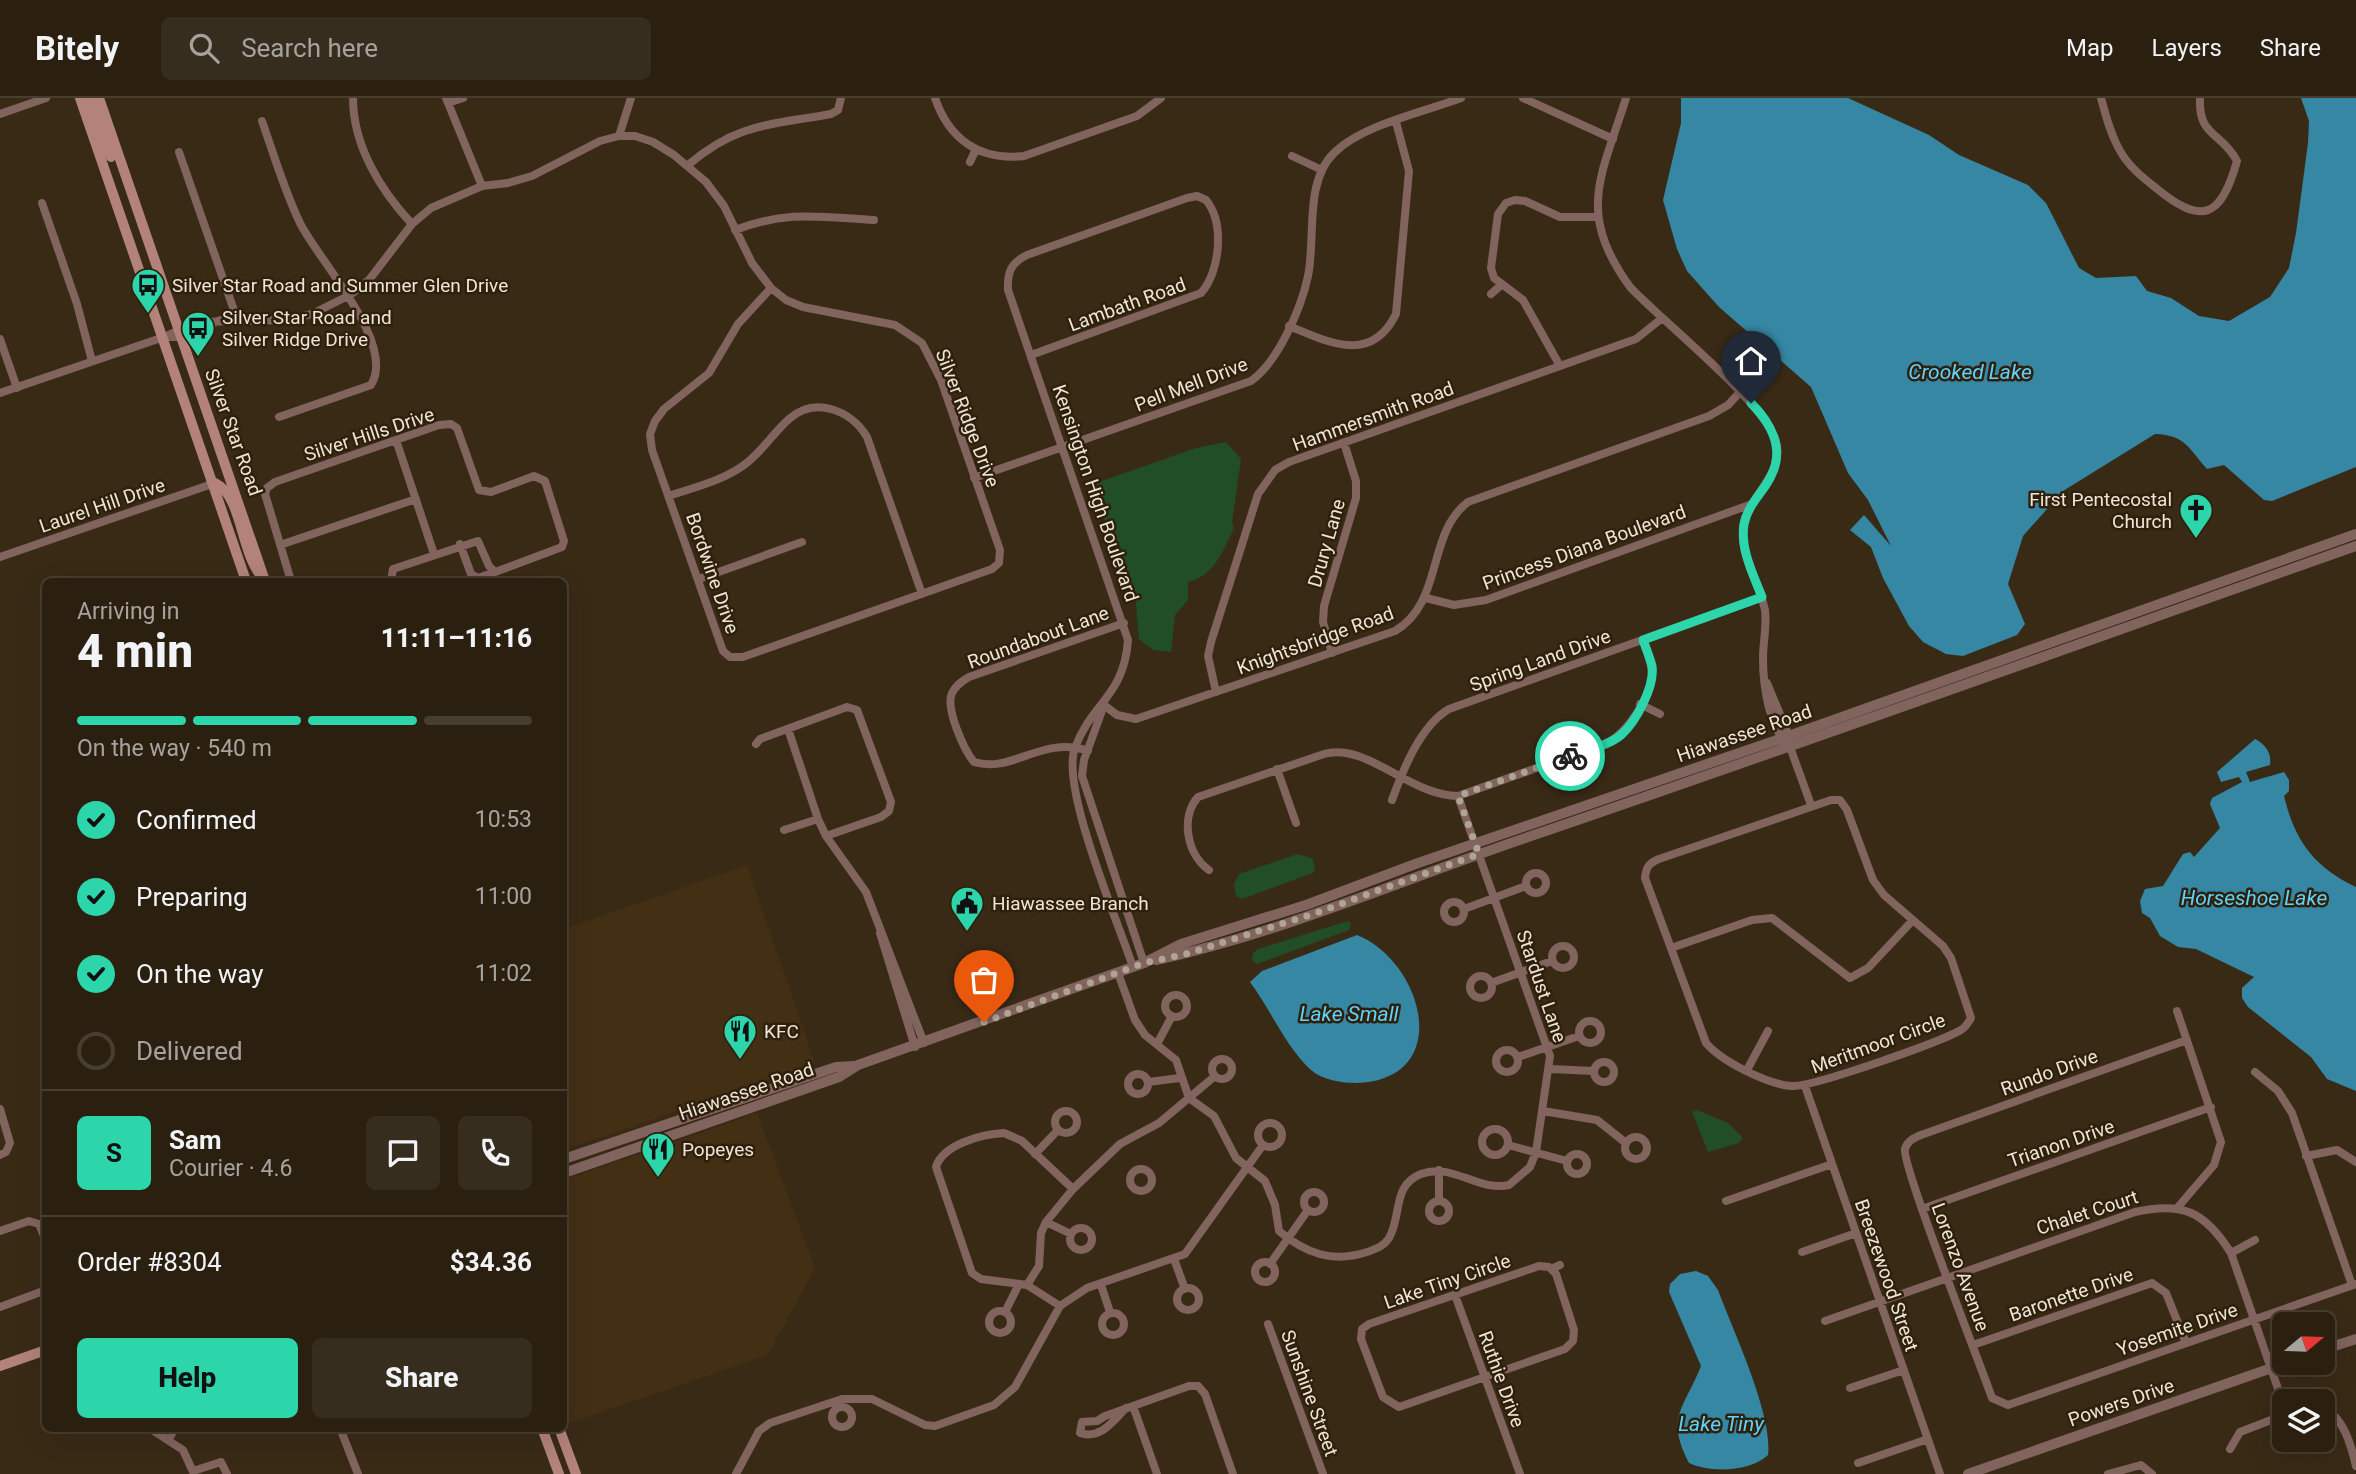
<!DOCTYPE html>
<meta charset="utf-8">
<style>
:root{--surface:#2b2010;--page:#372d1e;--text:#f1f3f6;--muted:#a6a39f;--line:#473e30;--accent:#2dd5ab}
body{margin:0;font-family:Roboto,sans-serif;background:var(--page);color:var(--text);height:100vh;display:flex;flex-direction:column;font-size:26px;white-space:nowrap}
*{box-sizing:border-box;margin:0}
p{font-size:23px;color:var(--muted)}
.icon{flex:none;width:38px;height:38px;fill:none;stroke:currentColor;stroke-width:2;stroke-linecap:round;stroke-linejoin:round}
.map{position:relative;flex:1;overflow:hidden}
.drawer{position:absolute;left:42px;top:480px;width:525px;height:854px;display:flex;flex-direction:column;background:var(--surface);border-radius:10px;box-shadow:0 7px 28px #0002,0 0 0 2px var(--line)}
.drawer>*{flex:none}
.needle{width:46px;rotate:71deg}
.tools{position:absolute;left:2272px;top:1214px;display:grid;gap:14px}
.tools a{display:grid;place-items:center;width:63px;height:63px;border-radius:10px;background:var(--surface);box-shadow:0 7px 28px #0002,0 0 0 2px var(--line);font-size:35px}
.pin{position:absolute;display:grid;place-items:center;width:60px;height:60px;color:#fff;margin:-72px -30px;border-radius:50% 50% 50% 0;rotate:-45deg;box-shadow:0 0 7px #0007}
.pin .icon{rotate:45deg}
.courier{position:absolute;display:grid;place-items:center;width:70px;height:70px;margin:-35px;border:5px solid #2dd5ab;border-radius:50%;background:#fff;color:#222;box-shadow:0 2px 9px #0007}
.head em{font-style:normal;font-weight:800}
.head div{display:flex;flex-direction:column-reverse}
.head{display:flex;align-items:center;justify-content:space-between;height:119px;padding:0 35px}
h1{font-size:46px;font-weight:800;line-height:52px}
.bar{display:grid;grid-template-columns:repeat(4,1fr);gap:10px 7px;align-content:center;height:84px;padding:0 35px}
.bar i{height:9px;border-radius:5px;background:var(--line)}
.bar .selected{background:var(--accent)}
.bar p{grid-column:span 4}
.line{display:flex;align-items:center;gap:18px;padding:0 35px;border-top:2px solid var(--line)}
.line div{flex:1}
.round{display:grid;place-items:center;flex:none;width:74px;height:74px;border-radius:10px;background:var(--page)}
ol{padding:0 35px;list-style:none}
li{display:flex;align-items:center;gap:21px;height:77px}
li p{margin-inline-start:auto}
li .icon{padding:7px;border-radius:50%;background:var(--accent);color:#111;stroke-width:4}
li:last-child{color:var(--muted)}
li i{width:38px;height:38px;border:4px solid var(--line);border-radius:50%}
.action{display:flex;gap:14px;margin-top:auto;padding:14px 35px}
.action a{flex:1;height:80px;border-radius:10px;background:var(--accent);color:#111;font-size:28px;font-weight:800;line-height:80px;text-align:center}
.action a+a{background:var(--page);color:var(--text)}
header{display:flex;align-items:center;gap:42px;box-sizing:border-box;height:98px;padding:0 35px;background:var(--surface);border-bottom:2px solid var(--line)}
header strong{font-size:33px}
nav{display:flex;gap:38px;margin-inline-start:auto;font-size:24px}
.search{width:490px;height:63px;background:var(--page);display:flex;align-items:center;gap:18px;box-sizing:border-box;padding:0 24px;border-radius:10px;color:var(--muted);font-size:26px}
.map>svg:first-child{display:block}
.built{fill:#432f14}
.green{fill:#214e27}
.water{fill:#3587a4}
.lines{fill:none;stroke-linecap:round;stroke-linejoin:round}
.minor{stroke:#82645f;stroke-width:8}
.tertiary{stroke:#82645f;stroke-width:10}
.secondary{stroke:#b2827b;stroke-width:10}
.done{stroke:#afa494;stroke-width:7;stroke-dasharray:0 12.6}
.route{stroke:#2dd5ab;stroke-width:9}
.labels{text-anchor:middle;stroke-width:5;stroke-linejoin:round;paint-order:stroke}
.poi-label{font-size:19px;fill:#eee5d8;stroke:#2f200c;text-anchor:start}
.street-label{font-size:19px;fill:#eee5d8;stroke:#2f200c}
.water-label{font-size:21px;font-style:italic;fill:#5fd3fd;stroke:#2f200c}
</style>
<header>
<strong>Bitely</strong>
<div class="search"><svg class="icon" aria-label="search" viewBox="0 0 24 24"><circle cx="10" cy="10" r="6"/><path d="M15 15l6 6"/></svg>Search here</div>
<nav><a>Map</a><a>Layers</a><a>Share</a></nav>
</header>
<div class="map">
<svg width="2356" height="1376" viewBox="0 0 2356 1376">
<rect width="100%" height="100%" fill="#392a16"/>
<path class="built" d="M747,767L815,965L564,1052V831Z
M757,1015L815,1170L768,1257L570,1325L564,1305V1082Z"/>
<path class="green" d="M1226,344L1241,361L1232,424L1234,430C1223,452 1215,478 1188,484V502L1175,517L1171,554L1153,552L1139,541L1135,495L1103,418L1096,385L1196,350Z
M1298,756L1313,761L1315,774L1242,801L1236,798L1234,786L1239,776Z
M1348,823L1351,825L1349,832L1257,866L1252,862L1253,855L1258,851Z
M1697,1012L1728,1025L1743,1040L1739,1045L1708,1054L1692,1014Z"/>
<path class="water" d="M1681,0H1848L1929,37L1959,57L2028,87L2046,105L2079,170L2096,180L2136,178L2147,193L2171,200L2199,218L2229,223L2270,199L2289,170L2296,135L2308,45L2309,23L2301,0H2356V369L2272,403L2264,402L2224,367L2207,371C2189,351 2186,337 2155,336L2063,393L2023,438L2008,486L2025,526L2017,537L1963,558L1946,556L1923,544L1909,528L1883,480L1871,449L1850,432L1864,417L1891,448L1868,402L1848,375L1811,289L1719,209L1687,173L1677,151L1663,102L1681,25Z
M2255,641C2265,646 2272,655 2270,667L2246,674L2250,684L2284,674L2289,682V693L2284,698C2295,743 2314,769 2356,789V993L2327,981L2311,959L2248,909L2242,900V890L2254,879L2196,851L2178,849L2160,838L2150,820L2142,815L2140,803L2145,791L2163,788L2183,756L2190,754L2194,759L2220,730L2210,706L2212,700L2242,684L2239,679L2221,684L2217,674Z
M1357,837C1424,864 1455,982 1356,985C1342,985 1322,982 1311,972C1285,948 1271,912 1250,884L1262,873Z
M1696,1173L1708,1178L1718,1192C1733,1233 1773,1316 1768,1357C1750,1374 1710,1375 1689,1365C1665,1319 1684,1311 1701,1268L1669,1194L1670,1186L1680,1176Z"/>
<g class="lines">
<path class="minor" d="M353,0C353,48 381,93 412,126
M446,0L482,88
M935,0C949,41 979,63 1024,58L1137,18L1161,0
M1523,0L1613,41
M1626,0C1601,80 1576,114 1630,189C1663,224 1764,304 1776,343C1785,376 1750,396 1744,425C1738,456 1759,483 1765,512C1767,528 1763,545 1763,560C1763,588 1769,631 1790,649
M2101,0C2106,18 2110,35 2119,51C2128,68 2142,79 2156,90C2202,128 2221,120 2237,63C2222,34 2198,39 2200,0
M448,5L463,0
M0,16L46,0
M262,23C274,57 284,92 300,125C318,162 397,245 371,287L279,319
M619,38L631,0
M179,54L237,221
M1292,58L1322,72
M970,64L976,51
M688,67C737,25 770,27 831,16L838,12L841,0
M42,105L77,206L92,263
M735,132C788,112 819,119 874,122
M1491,196L1500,188
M1289,228C1328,244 1371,267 1396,216L1409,73L1396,24
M164,239H181L221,222
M0,241L17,290
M1031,257L1201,195C1220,174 1225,125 1206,102L1197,98L1187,100L1027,157C1011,165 1007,174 1008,192L1128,542C1124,599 1091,605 1075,650C1060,689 1118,824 1133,869
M1560,268L1523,202L1494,180L1491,170L1498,116L1506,105L1515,102L1525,103L1560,119H1596
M0,295L164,239L196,224L285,222L312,216L350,197L369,182L412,126L431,110L482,88L508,85L532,78L600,43L619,38H635L653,44L674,57L706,84L724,108L752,165L771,190L786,202L803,209L895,227L922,245L941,282L1000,452L999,465L992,471L743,559H730L723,553L652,352L650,336L655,323L664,311L709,275L738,226L771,190
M396,342L434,456
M974,380L1251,283C1278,264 1301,211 1308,178C1316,140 1304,84 1334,55C1362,27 1424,14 1461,0
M669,398C695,389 722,383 744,367C762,354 773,335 789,321C815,298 851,312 867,339L922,496
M460,446L471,476L478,480L495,474
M280,447L416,401
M0,459L215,385
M699,481L802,444
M291,483L265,396L267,390L275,384L439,327L451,326L457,330L479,392L491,394L534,378L545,383L564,443L562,449L495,474L489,468L478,443L393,471L391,483
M1426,500L1454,507L1486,502L1752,406
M1332,555L1323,524L1324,508L1356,400V383L1344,345
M1767,585L1789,638L1790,649L1811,707
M1216,594L1208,558L1211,544L1258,396L1275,372L1289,364L1636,241L1661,221
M1640,606L1660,616
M1104,607L1117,617L1136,621L1395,533C1444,504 1426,436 1468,404L1709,318L1728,307L1740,294
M1103,610L1084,662L1082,678L1144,865
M788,631L818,721L826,738L866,794L924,945
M756,646L760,641L847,609L857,612L891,704L889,713L881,719L826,738
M1088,653C1042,637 1012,676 974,664C964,652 945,610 952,595C956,587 962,583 969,579L1124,525
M1277,671L1296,725
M1392,702C1403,672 1420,628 1449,611L1762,499
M1831,702H1840L1847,712L1873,782L1884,797L1943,848L1951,860L1971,920C1968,925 1966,929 1961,932C1940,944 1811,990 1791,988C1767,986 1721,963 1706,945L1645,780C1646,769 1649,765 1659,761Z
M784,732L818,721
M1209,772C1187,757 1180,719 1198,699L1324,656C1367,644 1410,698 1458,698L1609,644C1627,634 1650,600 1652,580C1653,567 1647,554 1643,542
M1526 785a10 10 0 1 1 20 0a10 10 0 1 1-20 0Z
M1444 814a10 10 0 1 1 20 0a10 10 0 1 1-20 0Z
M1464,811L1526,788
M880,835L915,949
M1552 859a11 11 0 1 1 22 0a11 11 0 1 1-22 0Z
M1671,850L1752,822L1772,820L1850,880L1868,870L1913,822
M1118,875L1135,922L1145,937L1176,962L1189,1000L1214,1018L1236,1060L1265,1083L1275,1107L1279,1133C1306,1156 1333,1165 1367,1154C1376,1151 1384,1148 1389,1140C1402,1118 1392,1087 1421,1076C1452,1064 1478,1094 1509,1087L1530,1069L1536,1054L1550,958L1458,698
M1470 889a11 11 0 1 1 22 0a11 11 0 1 1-22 0Z
M1491,885L1552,863
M1165 908a11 11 0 1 1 22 0a11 11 0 1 1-22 0Z
M2177,913L2221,1044L2214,1067L2178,1109
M1579 934a11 11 0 1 1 22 0a11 11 0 1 1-22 0Z
M2187,942L1921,1037C1914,1040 1907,1043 1905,1051C1901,1066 1981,1268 1992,1300L2008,1307L2356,1186
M1157,946L1172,918
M1496 963a11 11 0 1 1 22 0a11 11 0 1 1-22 0Z
M1518,959L1579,938
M1212 971a10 10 0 1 1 20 0a10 10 0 1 1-20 0Z
M1594 974a10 10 0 1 1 20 0a10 10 0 1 1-20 0Z
M1550,971L1594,973
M1747,972L1768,933
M2255,974L2278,993L2292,1015L2352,1187
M1128 986a10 10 0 1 1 20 0a10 10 0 1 1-20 0Z
M1148,984L1180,980
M1805,988L1940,1376
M0,1011L10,1045L6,1054L0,1057
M1543,1013L1597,1022L1626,1045
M1055 1024a11 11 0 1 1 22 0a11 11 0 1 1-22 0Z
M1258 1037a12 12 0 1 1 24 0a12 12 0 1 1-24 0Z
M1482 1044a13 13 0 1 1 26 0a13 13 0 1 1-26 0Z
M1625 1050a11 11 0 1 1 22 0a11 11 0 1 1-22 0Z
M1508,1047L1567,1063
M1567 1066a10 10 0 1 1 20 0a10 10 0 1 1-20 0Z
M1035,1056L1058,1032
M2306,1058L2337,1052L2356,1064
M1130 1082a11 11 0 1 1 22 0a11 11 0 1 1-22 0Z
M1304 1104a10 10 0 1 1 20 0a10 10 0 1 1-20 0Z
M1429 1113a10 10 0 1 1 20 0a10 10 0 1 1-20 0Z
M1439,1103V1072
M1726,1103L1832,1066
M1922,1111L2211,1009
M1046,1124L1071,1136
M1070 1141a11 11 0 1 1 22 0a11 11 0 1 1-22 0Z
M0,1133L29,1123L39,1126L46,1143
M1802,1154L1856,1135
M2231,1155L2255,1142
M1174,1161L1185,1191
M1255 1174a10 10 0 1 1 20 0a10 10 0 1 1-20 0Z
M1270,1166L1308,1112
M1539,1168L1549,1169L1556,1176L1574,1232L1573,1243L1565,1251L1399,1309L1383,1299L1361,1241L1362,1231L1369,1226Z
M1551,1171L1560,1167
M1027,1187L1039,1168L1041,1135L1046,1124L1073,1091L1120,1046L1159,1025L1215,978
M1101,1187L1110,1214
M1177 1201a11 11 0 1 1 22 0a11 11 0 1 1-22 0Z
M1455,1197L1520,1376
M1060,1208L1027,1187L981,1181L972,1175L936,1069C943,1046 983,1036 1004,1035L1022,1043L1073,1091
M0,1209L46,1192
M989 1224a11 11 0 1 1 22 0a11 11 0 1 1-22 0Z
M1005,1214L1019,1186
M1102 1226a11 11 0 1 1 22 0a11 11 0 1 1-22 0Z
M1825,1223L2135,1114C2183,1103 2205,1114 2231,1155L2284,1308
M1268,1226L1323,1376
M1973,1247L2152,1185L2166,1195L2186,1245
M1850,1290L1904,1272
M1133,1308L1157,1376
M832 1319a10 10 0 1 1 20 0a10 10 0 1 1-20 0Z
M1126,1310C1114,1322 1101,1342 1080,1335L1082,1324L1097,1323L1105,1318L1189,1288H1198L1205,1296L1233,1376
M2322,1310C2343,1317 2351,1347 2356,1368
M149,1330L183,1352L194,1376
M340,1330L358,1376
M169,1341L175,1330
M2230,1351L2240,1334L2284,1317
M1858,1365L1928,1341
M193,1373L221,1364L227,1376
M736,1376L759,1333L770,1325L842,1301H872L925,1327L935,1328L994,1307L1015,1289L1060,1208L1087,1190L1185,1156L1263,1047
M2108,1376L2141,1367L2152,1376"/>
<path class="tertiary" d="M1156,862C1284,834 1407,780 1531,738C1807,644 2081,545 2356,448
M564,1061L836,969L854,968
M564,1075L839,979L858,967L1144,865L1181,846L1306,807L1418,765L1780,641L2356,436
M2322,1252L2356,1241
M1968,1376L2286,1265"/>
<path class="secondary" d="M80,0L246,483
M89,0L111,59
M99,0L265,483
M215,385C243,398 240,456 263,480
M0,1268L46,1252
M542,1330L559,1376
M559,1330L576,1376"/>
</g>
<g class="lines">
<path class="done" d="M984,924L1144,865L1186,856L1316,815L1479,756L1458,698L1570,658"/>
<path class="route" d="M1570,658C1586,652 1608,648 1621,637C1636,624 1655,588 1652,568C1650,560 1646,550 1643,542L1762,499C1753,476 1740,451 1744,426C1748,406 1763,395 1771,378C1785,351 1771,325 1751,305"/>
</g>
<defs>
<symbol id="bus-pin" viewBox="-11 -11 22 30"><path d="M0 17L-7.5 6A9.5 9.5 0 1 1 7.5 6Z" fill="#2dd5ab" stroke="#2f200c"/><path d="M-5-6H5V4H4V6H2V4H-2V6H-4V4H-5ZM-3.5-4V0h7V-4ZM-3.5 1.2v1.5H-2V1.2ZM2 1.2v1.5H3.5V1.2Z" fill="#111"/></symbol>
<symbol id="church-pin" viewBox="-11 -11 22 30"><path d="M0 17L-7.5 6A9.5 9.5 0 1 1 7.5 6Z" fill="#2dd5ab" stroke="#2f200c"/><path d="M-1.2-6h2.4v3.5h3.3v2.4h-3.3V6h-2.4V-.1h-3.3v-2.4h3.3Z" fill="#111"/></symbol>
<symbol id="civic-pin" viewBox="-11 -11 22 30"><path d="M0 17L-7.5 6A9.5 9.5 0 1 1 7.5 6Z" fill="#2dd5ab" stroke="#2f200c"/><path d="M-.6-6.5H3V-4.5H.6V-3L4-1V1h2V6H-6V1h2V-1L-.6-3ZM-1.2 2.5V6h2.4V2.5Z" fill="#111"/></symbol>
<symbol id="restaurant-pin" viewBox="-11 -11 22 30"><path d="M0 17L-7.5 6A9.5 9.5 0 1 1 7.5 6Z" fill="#2dd5ab" stroke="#2f200c"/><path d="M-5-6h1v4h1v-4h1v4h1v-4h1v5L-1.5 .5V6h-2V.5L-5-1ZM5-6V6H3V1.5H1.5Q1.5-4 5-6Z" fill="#111"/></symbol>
</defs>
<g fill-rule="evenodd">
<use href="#bus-pin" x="129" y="168" width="38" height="52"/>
<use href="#bus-pin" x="179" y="211" width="38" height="52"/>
<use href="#church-pin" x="2177" y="393" width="38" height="52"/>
<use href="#civic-pin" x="948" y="786" width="38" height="52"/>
<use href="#restaurant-pin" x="721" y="914" width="38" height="52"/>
<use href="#restaurant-pin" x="639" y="1032" width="38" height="52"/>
</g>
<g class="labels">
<g class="poi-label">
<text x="172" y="194">Silver Star Road and Summer Glen Drive</text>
<text x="222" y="226">Silver Star Road and<tspan x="222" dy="22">Silver Ridge Drive</tspan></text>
<text x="2172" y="408" text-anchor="end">First Pentecostal<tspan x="2172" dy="22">Church</tspan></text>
<text x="992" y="812">Hiawassee Branch</text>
<text x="764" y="940">KFC</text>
<text x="682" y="1058">Popeyes</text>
</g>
<g class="street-label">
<text transform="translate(1127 206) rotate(-20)" y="7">Lambath Road</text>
<text transform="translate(1191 286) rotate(-21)" y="7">Pell Mell Drive</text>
<text transform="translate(1373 318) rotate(-20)" y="7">Hammersmith Road</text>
<text transform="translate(968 320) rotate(69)" y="7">Silver Ridge Drive</text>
<text transform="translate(234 334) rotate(70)" y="7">Silver Star Road</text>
<text transform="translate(369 336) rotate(-18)" y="7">Silver Hills Drive</text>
<text transform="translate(1096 395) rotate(71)" y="7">Kensington High Boulevard</text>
<text transform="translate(102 407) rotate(-19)" y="7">Laurel Hill Drive</text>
<text transform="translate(1326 445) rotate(-74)" y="7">Drury Lane</text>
<text transform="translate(1584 449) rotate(-20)" y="7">Princess Diana Boulevard</text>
<text transform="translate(713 475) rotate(71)" y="7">Bordwine Drive</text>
<text transform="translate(1038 539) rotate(-20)" y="7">Roundabout Lane</text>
<text transform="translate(1315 542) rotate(-20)" y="7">Knightsbridge Road</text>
<text transform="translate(1540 562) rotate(-20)" y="7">Spring Land Drive</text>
<text transform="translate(1744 635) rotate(-19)" y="7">Hiawassee Road</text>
<text transform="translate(1542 888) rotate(71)" y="7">Stardust Lane</text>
<text transform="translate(1878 945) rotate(-20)" y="7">Meritmoor Circle</text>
<text transform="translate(2049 974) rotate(-20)" y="7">Rundo Drive</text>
<text transform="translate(746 993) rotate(-19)" y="7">Hiawassee Road</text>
<text transform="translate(2061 1045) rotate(-19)" y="7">Trianon Drive</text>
<text transform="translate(2087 1114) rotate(-18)" y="7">Chalet Court</text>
<text transform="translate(1961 1169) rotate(70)" y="7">Lorenzo Avenue</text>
<text transform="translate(1887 1177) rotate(71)" y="7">Breezewood Street</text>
<text transform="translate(1447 1183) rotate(-19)" y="7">Lake Tiny Circle</text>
<text transform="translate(2071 1196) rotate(-19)" y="7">Baronette Drive</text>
<text transform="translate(2177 1231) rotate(-19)" y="7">Yosemite Drive</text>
<text transform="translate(1502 1281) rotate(70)" y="7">Ruthie Drive</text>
<text transform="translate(1310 1295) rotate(70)" y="7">Sunshine Street</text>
<text transform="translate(2121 1304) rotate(-19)" y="7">Powers Drive</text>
</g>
<g class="water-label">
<text x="1970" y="281">Crooked Lake</text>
<text x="2254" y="807">Horseshoe Lake</text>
<text x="1349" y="923">Lake Small</text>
<text x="1721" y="1333">Lake Tiny</text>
</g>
</g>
</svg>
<div class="tools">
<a><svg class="needle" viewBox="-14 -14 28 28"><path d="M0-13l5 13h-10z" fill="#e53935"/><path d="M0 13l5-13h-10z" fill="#a6a39f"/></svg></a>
<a><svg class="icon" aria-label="layers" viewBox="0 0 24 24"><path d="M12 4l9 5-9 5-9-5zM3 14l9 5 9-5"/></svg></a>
</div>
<div class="pin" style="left:984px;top:924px;background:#ea580c"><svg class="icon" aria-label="bag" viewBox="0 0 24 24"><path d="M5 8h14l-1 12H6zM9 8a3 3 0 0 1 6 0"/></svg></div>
<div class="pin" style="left:1751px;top:305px;background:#1f2937"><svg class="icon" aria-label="home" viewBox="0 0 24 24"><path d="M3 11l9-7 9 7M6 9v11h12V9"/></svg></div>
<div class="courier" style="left:1570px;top:658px"><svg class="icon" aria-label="bike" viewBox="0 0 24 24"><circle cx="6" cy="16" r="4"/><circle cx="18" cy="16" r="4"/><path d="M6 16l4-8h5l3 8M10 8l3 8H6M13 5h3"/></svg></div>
<section class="drawer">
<div class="head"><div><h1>4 min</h1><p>Arriving in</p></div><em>11:11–11:16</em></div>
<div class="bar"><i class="selected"></i><i class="selected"></i><i class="selected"></i><i></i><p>On the way · 540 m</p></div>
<ol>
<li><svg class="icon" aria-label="check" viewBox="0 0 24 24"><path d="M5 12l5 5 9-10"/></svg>Confirmed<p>10:53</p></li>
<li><svg class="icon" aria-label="check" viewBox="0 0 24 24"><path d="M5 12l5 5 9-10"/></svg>Preparing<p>11:00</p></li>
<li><svg class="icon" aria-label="check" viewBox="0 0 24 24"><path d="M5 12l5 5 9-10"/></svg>On the way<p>11:02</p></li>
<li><i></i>Delivered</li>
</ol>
<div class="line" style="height:126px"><b class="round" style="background:var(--accent);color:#111">S</b><div><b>Sam</b><p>Courier · 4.6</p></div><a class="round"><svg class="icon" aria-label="chat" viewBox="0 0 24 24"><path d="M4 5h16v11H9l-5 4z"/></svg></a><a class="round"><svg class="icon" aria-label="phone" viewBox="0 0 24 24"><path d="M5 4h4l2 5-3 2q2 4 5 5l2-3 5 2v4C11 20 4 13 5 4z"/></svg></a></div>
<div class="line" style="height:91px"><div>Order #8304</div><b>$34.36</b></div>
<div class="action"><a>Help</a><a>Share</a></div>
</section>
</div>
